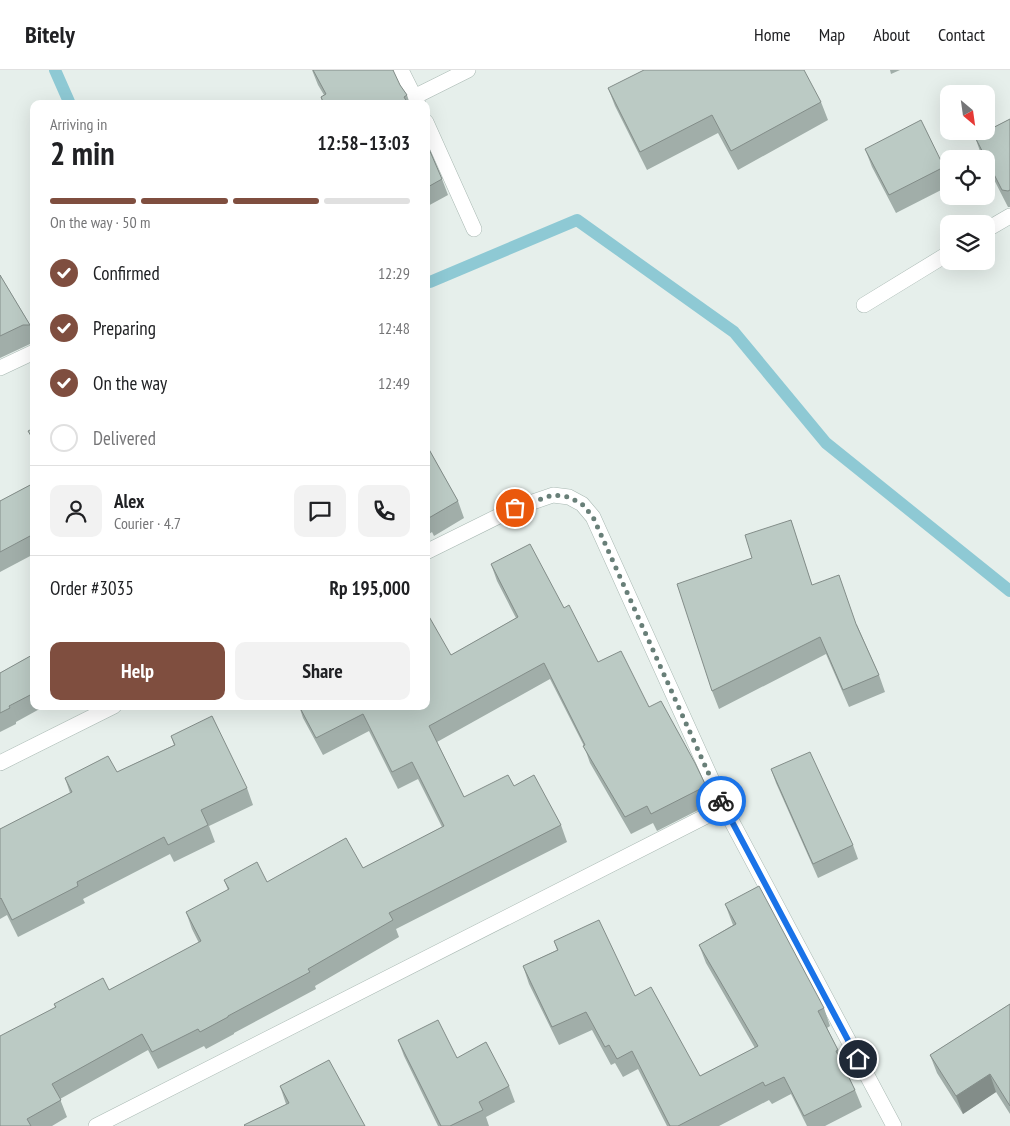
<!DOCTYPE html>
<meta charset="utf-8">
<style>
:root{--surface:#fff;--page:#f2f2f2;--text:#202124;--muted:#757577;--line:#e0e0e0;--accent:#7f4e3f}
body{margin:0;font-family:"PT Sans Narrow",sans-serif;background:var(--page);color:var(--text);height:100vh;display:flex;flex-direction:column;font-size:19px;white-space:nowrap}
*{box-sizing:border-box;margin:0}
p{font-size:16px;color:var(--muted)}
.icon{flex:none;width:28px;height:28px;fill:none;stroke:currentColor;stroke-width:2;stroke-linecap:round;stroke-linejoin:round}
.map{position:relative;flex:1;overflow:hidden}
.side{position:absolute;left:30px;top:30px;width:400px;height:610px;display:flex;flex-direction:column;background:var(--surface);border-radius:10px;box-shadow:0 5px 20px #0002}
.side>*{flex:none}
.needle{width:32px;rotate:151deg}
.buttons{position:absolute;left:940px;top:15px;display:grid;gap:10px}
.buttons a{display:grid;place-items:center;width:55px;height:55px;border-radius:10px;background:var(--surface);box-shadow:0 5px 20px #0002;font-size:25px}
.pin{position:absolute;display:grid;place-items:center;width:42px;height:42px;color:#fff;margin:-21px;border:2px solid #fff;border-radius:50%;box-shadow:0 1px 5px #0007}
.courier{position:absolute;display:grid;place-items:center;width:50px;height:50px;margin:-25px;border:4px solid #1a73e8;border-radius:50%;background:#fff;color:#222;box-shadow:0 1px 6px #0007}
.headline em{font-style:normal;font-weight:700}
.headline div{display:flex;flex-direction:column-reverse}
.headline{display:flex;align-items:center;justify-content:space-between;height:85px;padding:0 20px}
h1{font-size:32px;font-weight:700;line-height:38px}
.bar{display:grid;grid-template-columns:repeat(4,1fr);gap:8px 5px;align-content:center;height:60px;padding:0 20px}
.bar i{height:6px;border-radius:4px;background:var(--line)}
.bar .selected{background:var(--accent)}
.bar p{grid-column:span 4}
.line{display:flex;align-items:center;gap:12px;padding:0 20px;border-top:1px solid var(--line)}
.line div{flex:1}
.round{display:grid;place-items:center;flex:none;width:52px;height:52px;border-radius:10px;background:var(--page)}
ol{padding:0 20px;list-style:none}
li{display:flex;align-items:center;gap:15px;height:55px}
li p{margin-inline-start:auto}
li .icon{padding:5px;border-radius:50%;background:var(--accent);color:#fff;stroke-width:4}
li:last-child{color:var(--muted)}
li i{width:28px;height:28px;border:2px solid var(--line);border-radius:50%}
.cta{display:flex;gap:10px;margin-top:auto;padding:10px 20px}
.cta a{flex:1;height:58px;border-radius:10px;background:var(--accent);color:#fff;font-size:20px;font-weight:700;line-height:58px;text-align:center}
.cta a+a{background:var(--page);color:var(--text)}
header{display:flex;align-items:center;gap:30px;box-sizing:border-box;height:70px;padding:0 25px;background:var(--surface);border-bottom:1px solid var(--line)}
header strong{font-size:24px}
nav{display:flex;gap:28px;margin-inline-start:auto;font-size:18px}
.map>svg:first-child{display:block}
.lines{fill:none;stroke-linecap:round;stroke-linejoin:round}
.stream{stroke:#8ec9d4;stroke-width:12}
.minor-casing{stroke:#a8b8b2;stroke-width:16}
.minor{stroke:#fff;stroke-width:15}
.wall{fill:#a1aea9}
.shaded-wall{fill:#838d89}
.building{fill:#bbcac4;stroke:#838d89}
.done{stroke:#687f78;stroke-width:5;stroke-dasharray:0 9}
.route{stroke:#1a73e8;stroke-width:6}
</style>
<header>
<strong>Bitely</strong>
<nav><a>Home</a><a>Map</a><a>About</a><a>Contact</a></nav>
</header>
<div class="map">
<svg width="1010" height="1056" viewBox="0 0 1010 1056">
<rect width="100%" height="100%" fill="#e6efeb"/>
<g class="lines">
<path class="stream" d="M55,0L70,34
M426,211L430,212L577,150L734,262L826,373L1010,521"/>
<defs>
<path id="minor" d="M401,0L418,34
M414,27L468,0
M426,52L474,159
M986,160L1010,146
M864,235L949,183
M0,298L34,282
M426,482L515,438L553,425L569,427L582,434L593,447L724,737L894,1056
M0,693L114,636
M96,1056L724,737"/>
</defs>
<use href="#minor" class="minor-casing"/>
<use href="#minor" class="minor"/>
</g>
<path class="wall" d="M312,0L400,15L407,25L410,34H323L321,27L324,25L318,15Z
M890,0H900L891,4Z
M608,18L821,32L828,50L738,100L718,63L647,100L615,36Z
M1010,49V137H1008L986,94V89H984L981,84L975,67Z
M426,72L442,109L448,125L426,137Z
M865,79L944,97L949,109V116L896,143L872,97Z
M0,205L30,255L34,266V273L30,274L0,288Z
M426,374L458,431L464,448L434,466L432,462L426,466Z
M34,413V484L0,502V431Z
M791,450L812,515L857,555L879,605L885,622L849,637L826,584L719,639L712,621L752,488Z
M491,494L564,538L598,592L649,637L706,716L712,733L657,761L653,753L631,764L590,693L584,676L550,609L437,672L464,727L514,716L561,755L567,772L396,859L399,867L315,916L316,919L234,963V964L206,979L204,976L158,999L148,980L60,1029L67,1047L52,1056H0L55,937L54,934L109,920L199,873L192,859L186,842L228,820L224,810L267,812L363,798L442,757L418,709L398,719L369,661L323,685L303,648L299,636H426L451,585L516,548L497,511Z
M34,584V636H45L16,652V654L0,662V603Z
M171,666L247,718L253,735L209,756L215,772L174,792L170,784L83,829L85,833L18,867L7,845L0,849V759L70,723L65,708L117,702L174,675Z
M771,699L853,775L858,789L818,808L776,713Z
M725,834L824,938L830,956L827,958L838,980L844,998L855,1020L862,1037L825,1056H807L791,1024L772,1034L769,1030L719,1056H667L638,999L623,1007L615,993L611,995L592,960L559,975L529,914L523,896L557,880L554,871L635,926L700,1006L755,978L706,893L699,875L733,855Z
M1010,934V1044L996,1022L963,1044L937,1003L930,985Z
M398,970L457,988L509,1016L515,1032L486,1047L489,1056H438L404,986Z
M280,1016L365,1056L286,1034Z"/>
<path class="shaded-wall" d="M990,1004L996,1022L963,1044L956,1026Z"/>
<path class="building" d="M313,0H393L400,15L407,25L404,27L408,34H324L321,27L326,24Z
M644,0H804L821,32L731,81L712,45L640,82L608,18Z
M1010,49V120L1008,121L1002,120L975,67Z
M921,50L944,97L889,125L865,79Z
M426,72L442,109L426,118Z
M0,205L30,255H23L0,266Z
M34,358V371L28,361Z
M426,374L458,431L427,449L426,446Z
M34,413V472L30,466L0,482V431Z
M791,450L812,515L839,505L856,554L879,605L843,620L820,567L712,621L677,514L752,488L745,465Z
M530,474L564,538L569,535L598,592L621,581L649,637L661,631L695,693L706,716L651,744L647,736L625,747L583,676L585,675L544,593L429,656L464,727L508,705L514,716L534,705L561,755L389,843L393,850L308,899L310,902L228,946V947L200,962L198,959L152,982L142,964L52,1014L61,1030L27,1049L31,1056H0V966L56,937L54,934L103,908L109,920L201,871L186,842L229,819L224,810L257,792L267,812L346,768L363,798L444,756L412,692L392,702L363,644L316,668L299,636H426V544L427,543L451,585L518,547L491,494Z
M34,584V623L9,636L10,638L0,643V603Z
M212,646L247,718L201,740L208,755L168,775L164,767L77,812L78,816L12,850L1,828L0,829V759L72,722L65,708L108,686L117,702L175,675L171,666Z
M810,682L853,775L813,794L771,699Z
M759,816L824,938L818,941L838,980L836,981L855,1020L804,1046L784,1007L765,1016L763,1012L678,1056H670L632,981L617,989L609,975L605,977L586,942L552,957L523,896L558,880L554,871L599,850L635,926L651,917L700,1006L758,976L699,875L736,854L725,834Z
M1010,934V1036L990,1004L956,1026L930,985Z
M438,950L457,988L486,972L509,1016L479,1032L483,1040L450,1056H441L398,970Z
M329,990L365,1056H245L244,1055L289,1033L280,1016Z"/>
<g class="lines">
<path class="done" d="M515,438L553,425L569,427L582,434L593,447L721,731"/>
<path class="route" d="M721,731L858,989"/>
</g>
</svg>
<div class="buttons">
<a><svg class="needle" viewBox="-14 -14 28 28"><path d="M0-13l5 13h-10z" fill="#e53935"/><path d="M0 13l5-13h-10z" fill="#757577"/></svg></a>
<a><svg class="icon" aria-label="locate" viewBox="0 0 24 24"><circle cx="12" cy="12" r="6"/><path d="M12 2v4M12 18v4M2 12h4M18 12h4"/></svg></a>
<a><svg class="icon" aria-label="layers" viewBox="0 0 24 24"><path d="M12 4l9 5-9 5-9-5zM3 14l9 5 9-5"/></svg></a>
</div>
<div class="pin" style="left:515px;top:438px;background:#ea580c"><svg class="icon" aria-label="bag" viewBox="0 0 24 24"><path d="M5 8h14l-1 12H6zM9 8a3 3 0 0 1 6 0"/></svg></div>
<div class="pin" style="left:858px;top:989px;background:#1f2937"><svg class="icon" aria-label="home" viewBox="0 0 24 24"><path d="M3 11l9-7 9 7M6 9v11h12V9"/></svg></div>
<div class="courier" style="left:721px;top:731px"><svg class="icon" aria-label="bike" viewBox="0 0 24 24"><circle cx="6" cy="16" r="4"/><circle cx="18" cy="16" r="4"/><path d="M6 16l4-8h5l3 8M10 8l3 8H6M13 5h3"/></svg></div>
<section class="side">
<div class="headline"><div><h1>2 min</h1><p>Arriving in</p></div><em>12:58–13:03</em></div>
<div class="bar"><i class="selected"></i><i class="selected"></i><i class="selected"></i><i></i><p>On the way · 50 m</p></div>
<ol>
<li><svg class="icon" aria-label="check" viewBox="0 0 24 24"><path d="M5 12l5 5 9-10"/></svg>Confirmed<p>12:29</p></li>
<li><svg class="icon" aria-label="check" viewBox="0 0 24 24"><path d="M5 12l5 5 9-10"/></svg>Preparing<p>12:48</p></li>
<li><svg class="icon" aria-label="check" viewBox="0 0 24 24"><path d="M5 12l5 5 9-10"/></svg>On the way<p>12:49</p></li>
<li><i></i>Delivered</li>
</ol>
<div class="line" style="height:90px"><a class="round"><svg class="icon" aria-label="person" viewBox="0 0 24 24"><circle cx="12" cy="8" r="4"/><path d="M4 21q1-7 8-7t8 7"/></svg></a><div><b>Alex</b><p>Courier · 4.7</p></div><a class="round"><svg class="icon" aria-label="chat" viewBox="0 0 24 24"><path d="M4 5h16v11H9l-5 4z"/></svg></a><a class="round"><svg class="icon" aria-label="phone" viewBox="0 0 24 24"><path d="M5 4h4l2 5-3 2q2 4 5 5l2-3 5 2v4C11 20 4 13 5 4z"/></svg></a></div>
<div class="line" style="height:65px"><div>Order #3035</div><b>Rp 195,000</b></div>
<div class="cta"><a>Help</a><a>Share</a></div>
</section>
</div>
